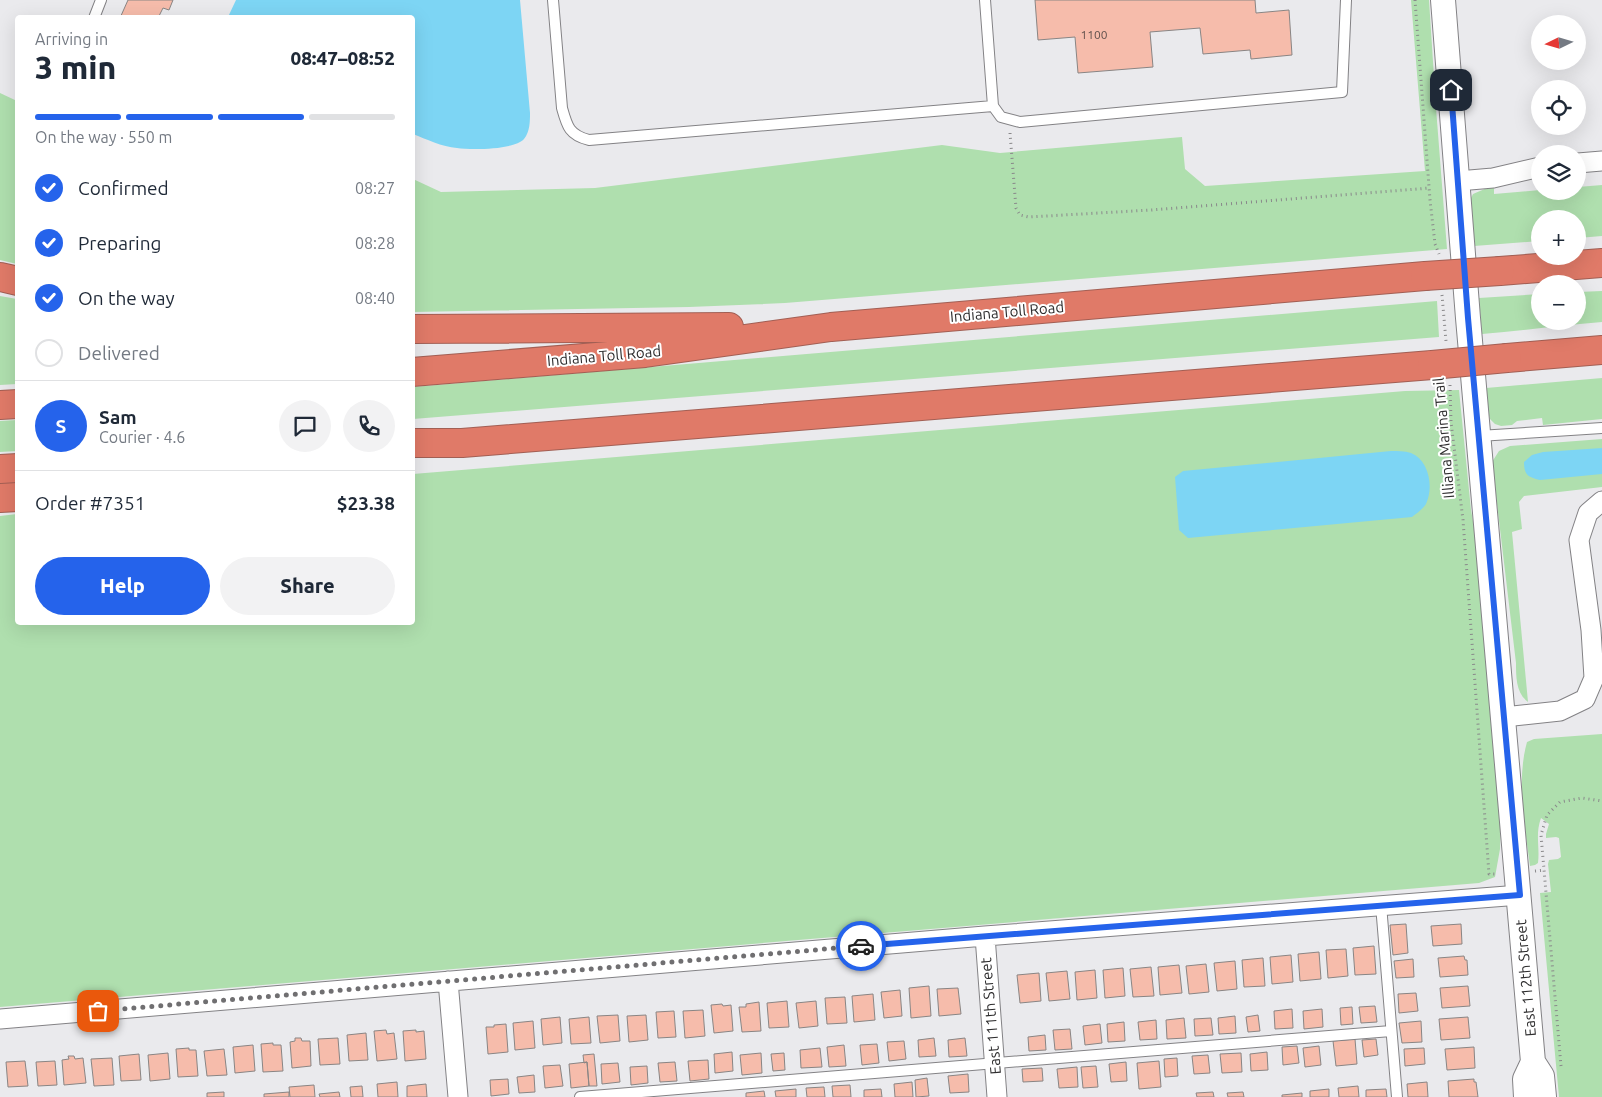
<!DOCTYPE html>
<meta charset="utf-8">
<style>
:root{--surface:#fff;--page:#f2f2f3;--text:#1f2937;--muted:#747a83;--line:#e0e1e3;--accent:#2563eb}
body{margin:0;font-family:Ubuntu,sans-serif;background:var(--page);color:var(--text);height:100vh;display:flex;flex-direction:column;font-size:19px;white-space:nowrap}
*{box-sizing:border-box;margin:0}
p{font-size:16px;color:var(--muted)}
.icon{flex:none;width:28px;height:28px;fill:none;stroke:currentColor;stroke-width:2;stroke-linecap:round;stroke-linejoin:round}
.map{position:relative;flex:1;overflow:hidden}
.side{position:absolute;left:15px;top:15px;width:400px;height:610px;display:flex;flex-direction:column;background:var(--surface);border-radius:5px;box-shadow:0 5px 20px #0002}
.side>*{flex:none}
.needle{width:32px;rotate:265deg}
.controls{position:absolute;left:1531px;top:15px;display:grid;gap:10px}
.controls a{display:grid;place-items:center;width:55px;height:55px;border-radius:50%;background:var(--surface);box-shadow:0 5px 20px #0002;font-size:25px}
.pin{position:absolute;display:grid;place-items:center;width:42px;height:42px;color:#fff;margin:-21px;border-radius:10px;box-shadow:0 2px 8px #0006}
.courier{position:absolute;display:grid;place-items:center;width:50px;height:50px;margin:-25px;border:4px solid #2563eb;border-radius:50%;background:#fff;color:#222;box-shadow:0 1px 6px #0007}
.head em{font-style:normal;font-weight:800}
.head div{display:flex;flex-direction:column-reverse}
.head{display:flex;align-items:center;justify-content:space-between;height:85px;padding:0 20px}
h1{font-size:32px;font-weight:800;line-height:38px}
.bar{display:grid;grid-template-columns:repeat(4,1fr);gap:8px 5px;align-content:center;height:60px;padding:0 20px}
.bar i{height:6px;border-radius:4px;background:var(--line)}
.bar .selected{background:var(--accent)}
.bar p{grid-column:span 4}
.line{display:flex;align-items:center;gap:12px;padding:0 20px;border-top:1px solid var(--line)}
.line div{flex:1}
.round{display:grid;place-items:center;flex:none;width:52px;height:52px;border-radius:26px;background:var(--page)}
ol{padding:0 20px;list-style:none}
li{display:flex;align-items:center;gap:15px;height:55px}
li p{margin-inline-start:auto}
li .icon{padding:5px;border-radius:50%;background:var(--accent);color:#fff;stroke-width:4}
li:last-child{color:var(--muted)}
li i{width:28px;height:28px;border:2px solid var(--line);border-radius:50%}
.cta{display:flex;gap:10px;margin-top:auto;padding:10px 20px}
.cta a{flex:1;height:58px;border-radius:30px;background:var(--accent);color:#fff;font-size:20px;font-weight:800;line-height:58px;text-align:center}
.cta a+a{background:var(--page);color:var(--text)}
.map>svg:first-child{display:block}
.green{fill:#afdfae}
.water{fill:#7dd5f4}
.building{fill:#f6bcab;stroke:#898584}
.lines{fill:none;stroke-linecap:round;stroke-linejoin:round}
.service-casing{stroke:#838285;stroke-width:12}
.minor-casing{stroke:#838285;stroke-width:21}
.tertiary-casing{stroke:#838285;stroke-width:26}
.motorway-casing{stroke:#a25f54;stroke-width:30}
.path{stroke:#89888a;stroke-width:3;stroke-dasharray:1 4;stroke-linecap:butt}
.service{stroke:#fff;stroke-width:10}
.minor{stroke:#fff;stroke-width:19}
.tertiary{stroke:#fff;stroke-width:24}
.motorway{stroke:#e07a68;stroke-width:28}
.motorway-bridge-casing{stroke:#a25f54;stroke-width:30;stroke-linecap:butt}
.motorway-bridge{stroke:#e07a68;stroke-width:28}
.done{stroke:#706f71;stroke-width:5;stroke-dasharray:0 9}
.route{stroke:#2563eb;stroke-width:6}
.labels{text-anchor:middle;stroke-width:4;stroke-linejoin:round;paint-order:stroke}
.number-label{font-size:12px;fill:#60514d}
.street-label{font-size:15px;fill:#2e2d2e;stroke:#fff}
</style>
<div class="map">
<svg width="1602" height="1097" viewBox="0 0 1602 1097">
<rect width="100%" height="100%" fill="#eaeaed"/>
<path class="green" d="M1411,0H1429L1436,108L1447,249L785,303L689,307L413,312V179L441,192L595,188L942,145L1000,153L1182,137L1185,169L1205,186L1425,171Z
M0,93L17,101V264L0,260Z
M1494,185V194L1540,190V191H1578V187L1602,185V236L1578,238V219H1540V241L1474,246L1470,200L1473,194Z
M1602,291V322C1562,325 1522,331 1482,334L1479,298L1540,294V321H1578V292Z
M0,296L17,299V384L0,385Z
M1437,301L1439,337L413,419V387Z
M1602,378V419L1543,425L1542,418L1517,421L1512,425L1501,426L1495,424L1490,419L1488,412L1486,388Z
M1459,390L1471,510L1478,549L1501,813L1500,849L1495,877L1479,883L0,1007V516L17,514L18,622H412L413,474L1405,391Z
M17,420V451L0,452V421Z
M1602,439V487L1524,496L1519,502L1522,529L1512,532L1528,702C1516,693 1516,677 1516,663L1492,462L1499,451L1510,446Z
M1602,734V1097H1559L1540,893L1551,892L1548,864L1549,860L1558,859L1561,857L1559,838L1556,837L1546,838V834L1549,824L1541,818C1535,835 1540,846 1538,863L1535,865L1530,866C1525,826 1516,782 1527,742L1534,739Z"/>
<path class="water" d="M236,0H520L530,113C530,121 530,132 524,139C514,150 471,150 457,148C442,147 426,139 413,134L412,18L228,17Z
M1602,448V474L1540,480C1528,477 1524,475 1524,462L1532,455L1543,452Z
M1391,451C1397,451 1405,451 1411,453C1429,460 1434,487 1426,504C1423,509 1417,513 1412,517L1188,538L1179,530L1175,477L1183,471Z"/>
<path class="building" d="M128,0H173L169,10L163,8L158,18H120Z
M1035,0H1255L1256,13L1289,10L1292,55L1251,59L1250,50L1203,54L1200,28L1150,32L1153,67L1078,73L1075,37L1038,40Z
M1406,924L1408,953L1393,955L1390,925Z
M1461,924L1462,944L1433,946L1431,926Z
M1374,946L1376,974L1355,975L1353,948Z
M1346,949L1348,976L1328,978L1326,950Z
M1319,952L1321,979L1300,981L1298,954Z
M1291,955L1293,982L1272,984L1270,957Z
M1464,956L1465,960H1467L1468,975L1440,977L1438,958Z
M1263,958L1265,986L1244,987L1242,960Z
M1413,959L1414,977L1396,978L1394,961Z
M1235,961L1237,989L1217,991L1214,963Z
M1206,964L1209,992L1189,994L1186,966Z
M1179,965L1182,993L1160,995L1158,967Z
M1151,967L1154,996L1133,997L1130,969Z
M1123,968L1125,996L1105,998L1103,970Z
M1095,970L1097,998L1077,1000L1075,972Z
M1067,971L1070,999L1049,1001L1046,973Z
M1039,973L1041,1001L1020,1003L1017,975Z
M929,986L931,1016L911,1018L909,988Z
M1468,986L1470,1006L1442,1008L1440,988Z
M958,988L961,1014L939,1016L937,989Z
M900,990L902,1016L884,1018L881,992Z
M1416,993L1418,1011L1399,1013L1398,994Z
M873,994L875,1020L854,1022L852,996Z
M845,997L847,1023L827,1024L825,998Z
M787,1001L789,1027L769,1028L767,1003Z
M816,1001L818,1026L799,1028L796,1003Z
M759,1002L761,1031L742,1032L739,1007H746V1004Z
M722,1004L723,1006L731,1005L733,1031L714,1033L711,1005Z
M1375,1006L1377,1022L1361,1023L1359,1007Z
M1352,1007L1353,1024L1341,1025L1340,1008Z
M1292,1009L1293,1028L1275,1029L1274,1011Z
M1322,1009L1323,1027L1304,1029L1303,1011Z
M703,1010L705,1036L685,1038L683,1011Z
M674,1011L676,1037L658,1038L656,1012Z
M618,1015L620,1041L600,1043L597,1016Z
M646,1015L648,1040L629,1042L627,1016Z
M1258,1015L1260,1031L1248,1032L1246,1017Z
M1235,1016L1236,1033L1219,1034L1218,1018Z
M560,1017L562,1043L543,1045L541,1019Z
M589,1017L591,1043L571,1044L569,1019Z
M1468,1017L1470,1038L1441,1040L1439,1019Z
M1184,1018L1186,1038L1167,1039L1166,1020Z
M1211,1018L1213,1035L1195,1036L1194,1019Z
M1156,1020L1157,1039L1140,1040L1138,1022Z
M533,1021L535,1048L515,1050L513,1023Z
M1421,1021L1422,1042L1402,1043L1399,1023Z
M1124,1022L1125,1041L1108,1042L1107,1024Z
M506,1024L508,1052L488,1054L486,1027H494V1025Z
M1100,1024L1102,1043L1085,1045L1083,1026Z
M1070,1029L1072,1049L1055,1050L1053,1030Z
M386,1030L387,1034L394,1033L397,1059L377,1061L374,1031Z
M416,1030V1032L424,1031L426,1059L405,1061L403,1031Z
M366,1033L368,1060L349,1061L347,1035Z
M1045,1035L1046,1050L1029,1051L1028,1037Z
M295,1038H301L302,1041H310L311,1066L292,1068L290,1042L295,1041Z
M338,1038L340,1064L320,1065L318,1039Z
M934,1038L936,1056L919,1057L918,1040Z
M965,1038L967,1056L949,1057L948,1040Z
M1355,1039L1357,1064L1336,1066L1333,1041Z
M1376,1039L1378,1055L1364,1057L1362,1040Z
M904,1041L906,1059L889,1061L887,1042Z
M273,1043V1045H281L283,1071L263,1072L261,1044Z
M877,1044L879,1063L862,1065L860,1045Z
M253,1045L255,1071L235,1073L233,1047Z
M844,1045L846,1066L829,1067L827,1047Z
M1297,1046L1299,1063L1283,1065L1282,1047Z
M1319,1046L1321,1065L1305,1067L1303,1048Z
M1474,1047L1475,1068L1447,1070L1445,1049Z
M189,1048V1050H196L198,1076L178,1077L176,1049Z
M820,1048L822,1067L801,1068L800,1050Z
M1424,1048L1425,1064L1405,1066L1404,1049Z
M224,1049L227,1075L207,1076L204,1051Z
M732,1052L733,1071L715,1073L714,1054Z
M1267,1052L1268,1070L1251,1071L1250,1054Z
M168,1053L170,1079L150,1081L148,1055Z
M761,1053L762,1073L742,1075L740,1055Z
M784,1053L785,1070L773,1071L771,1054Z
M1241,1053L1242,1072L1222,1073L1220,1054Z
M139,1054L141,1080L121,1081L119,1056Z
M594,1054L597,1086H589L587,1062L584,1063L583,1055Z
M1208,1055L1210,1073L1194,1074L1192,1056Z
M68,1056H74L75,1059L83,1058L86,1083L64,1085L62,1060L69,1059Z
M112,1058L114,1085L94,1086L91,1059Z
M1177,1058L1178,1076L1165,1077L1164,1059Z
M708,1060L709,1079L690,1081L688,1061Z
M25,1061L28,1086L8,1087L6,1062Z
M55,1061L57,1085L38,1086L36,1062Z
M1159,1061L1161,1087L1139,1089L1137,1063Z
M587,1062L589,1086L571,1088L569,1064Z
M675,1062L677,1081L660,1082L658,1063Z
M1126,1062L1127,1081L1111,1082L1109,1064Z
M618,1063L620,1082L602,1084L601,1064Z
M560,1065L563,1086L545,1088L543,1066Z
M647,1066L648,1083L631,1085L630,1067Z
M1096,1066L1098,1087L1083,1088L1081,1067Z
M1077,1067L1078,1087L1059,1088L1057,1069Z
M1042,1068L1043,1081L1023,1082L1022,1069Z
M968,1074L969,1092L950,1093L948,1076Z
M534,1075L535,1092L519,1093L517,1077Z
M927,1078L929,1096L916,1097L915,1080Z
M508,1079L509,1094L491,1096L490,1080Z
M1474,1079V1082H1476L1478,1097H1449L1448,1081Z
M397,1082L398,1097H378L377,1084Z
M912,1082L913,1097H895L894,1084Z
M1427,1082L1428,1097H1408L1407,1084Z
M426,1084L427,1097H407V1086Z
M314,1085L315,1097H290L289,1087Z
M850,1085L851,1097H833L832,1086Z
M362,1086L363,1097H351L350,1087Z
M1358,1086L1359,1097H1339L1338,1088Z
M824,1087L825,1097H807L806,1088Z
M796,1089V1097H776L775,1091Z
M881,1089L882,1097H864V1090Z
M1329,1089V1097H1310V1091Z
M1386,1089L1387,1097H1366V1090Z
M764,1091L765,1097H746V1093Z
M224,1092V1097H207V1093Z
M289,1092V1097H264V1094Z
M339,1092L340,1097H320L319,1094Z
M1213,1092L1214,1097H1197L1196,1093Z
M1243,1092L1244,1097H1228L1227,1093Z
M1302,1093V1097H1282V1095Z"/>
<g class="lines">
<defs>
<path id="service" d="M553,0L562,108C567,126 569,135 589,140L993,106
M985,0L993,106L1001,117L1020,122L1342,92L1346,0
M94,18L101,0
M1479,436L1602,428
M1381,905L1397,1097
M580,1097L1391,1031"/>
<path id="minor" d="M1578,163L1602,161
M1458,181L1493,178L1540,167
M1504,717L1560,711L1585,699L1594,678L1591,630L1579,540L1588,513L1602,501
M985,936L997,1097
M448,981L458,1097
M0,1019L985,936L1520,895"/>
<path id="tertiary" d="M1443,0L1468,318L1533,1062L1542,1076L1544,1097
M1526,1097L1525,1079L1533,1062"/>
<path id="motorway" d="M1500,271L1602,263
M0,277L18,281
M412,329L729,327
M1507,358L1602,350
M412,372L645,353L831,327L1425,276
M0,405L18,404
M412,443H462L1432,365
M0,469L18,468
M0,498L18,497"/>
</defs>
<use href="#service" class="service-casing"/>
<use href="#minor" class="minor-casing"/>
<use href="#tertiary" class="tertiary-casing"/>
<use href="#motorway" class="motorway-casing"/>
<path class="path" d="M1415,0L1430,200L1435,244L1439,254
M1010,133L1016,208L1020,215L1029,217L1151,210L1430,188
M1442,295L1446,341
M1450,385L1451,422L1463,520L1489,874H1497
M1535,871L1545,870
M1561,1066L1541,835L1547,815L1560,802L1582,798L1602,801"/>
<use href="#service" class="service"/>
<use href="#minor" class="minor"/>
<use href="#tertiary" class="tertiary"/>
<use href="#motorway" class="motorway"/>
<defs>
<path id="motorway-bridge" d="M1425,276L1500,271
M1432,365L1507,358"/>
</defs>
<use href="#motorway-bridge" class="motorway-bridge-casing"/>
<use href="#motorway-bridge" class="motorway-bridge"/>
</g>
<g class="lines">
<path class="done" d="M98,1011L861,946"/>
<path class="route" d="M861,946L1520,895L1468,318L1451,90"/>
</g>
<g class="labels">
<g class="number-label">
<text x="1094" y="39">1100</text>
</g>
<g class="street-label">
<text transform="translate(1007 312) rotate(-5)" y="5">Indiana Toll Road</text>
<text transform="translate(604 356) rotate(-5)" y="5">Indiana Toll Road</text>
<text transform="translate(1444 438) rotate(-95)" y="5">Illiana Marina Trail</text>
<text transform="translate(1526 978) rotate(-95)" y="5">East 112th Street</text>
<text transform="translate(991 1016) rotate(-95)" y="5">East 111th Street</text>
</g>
</g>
</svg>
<div class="controls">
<a><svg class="needle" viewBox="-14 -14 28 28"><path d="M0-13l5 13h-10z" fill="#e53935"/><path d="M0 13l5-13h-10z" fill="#747a83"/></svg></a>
<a><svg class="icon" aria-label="locate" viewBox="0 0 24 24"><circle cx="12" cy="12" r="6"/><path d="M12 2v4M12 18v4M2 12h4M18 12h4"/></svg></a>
<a><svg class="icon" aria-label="layers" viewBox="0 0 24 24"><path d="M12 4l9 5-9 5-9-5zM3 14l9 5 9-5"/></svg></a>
<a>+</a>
<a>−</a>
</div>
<div class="pin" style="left:98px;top:1011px;background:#ea580c"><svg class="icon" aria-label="bag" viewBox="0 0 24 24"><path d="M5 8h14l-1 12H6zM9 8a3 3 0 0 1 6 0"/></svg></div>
<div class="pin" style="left:1451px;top:90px;background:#1f2937"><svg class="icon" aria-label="home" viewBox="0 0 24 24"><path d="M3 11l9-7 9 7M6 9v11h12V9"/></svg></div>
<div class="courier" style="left:861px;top:946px"><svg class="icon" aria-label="car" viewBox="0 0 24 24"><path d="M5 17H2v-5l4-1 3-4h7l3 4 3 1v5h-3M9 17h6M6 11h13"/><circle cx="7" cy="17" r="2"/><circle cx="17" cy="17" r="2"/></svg></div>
<section class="side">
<div class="head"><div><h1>3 min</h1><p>Arriving in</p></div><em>08:47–08:52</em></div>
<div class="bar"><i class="selected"></i><i class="selected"></i><i class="selected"></i><i></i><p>On the way · 550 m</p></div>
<ol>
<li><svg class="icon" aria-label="check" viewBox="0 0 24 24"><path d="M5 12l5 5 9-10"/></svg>Confirmed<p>08:27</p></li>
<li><svg class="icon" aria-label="check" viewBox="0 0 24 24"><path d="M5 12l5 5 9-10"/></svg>Preparing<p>08:28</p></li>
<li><svg class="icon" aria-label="check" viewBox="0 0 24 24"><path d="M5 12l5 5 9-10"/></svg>On the way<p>08:40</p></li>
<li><i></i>Delivered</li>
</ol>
<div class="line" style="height:90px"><b class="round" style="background:var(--accent);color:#fff">S</b><div><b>Sam</b><p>Courier · 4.6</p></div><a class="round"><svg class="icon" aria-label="chat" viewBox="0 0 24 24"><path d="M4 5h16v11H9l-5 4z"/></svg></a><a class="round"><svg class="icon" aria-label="phone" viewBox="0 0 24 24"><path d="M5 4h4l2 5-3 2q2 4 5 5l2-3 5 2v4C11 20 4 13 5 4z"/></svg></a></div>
<div class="line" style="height:65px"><div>Order #7351</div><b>$23.38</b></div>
<div class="cta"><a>Help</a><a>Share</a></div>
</section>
</div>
